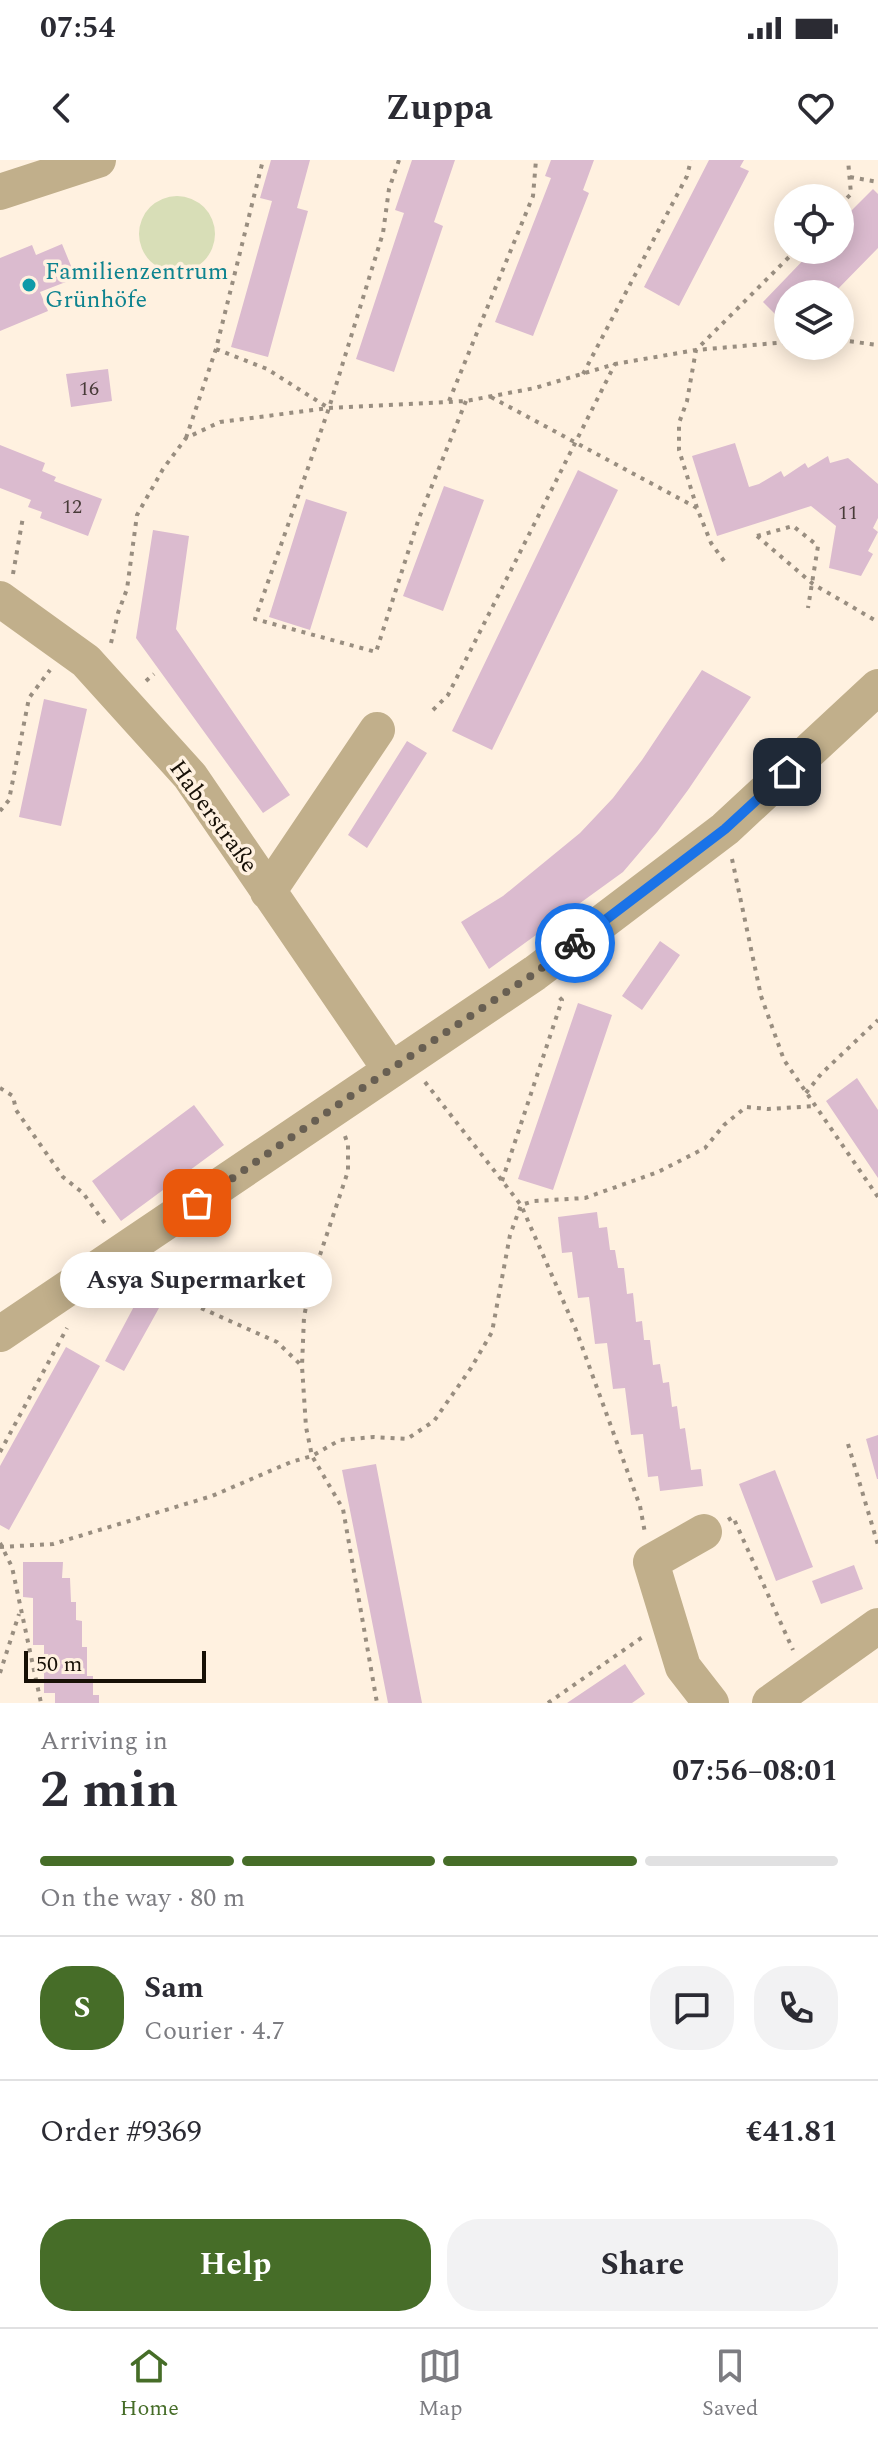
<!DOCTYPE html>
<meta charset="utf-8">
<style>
:root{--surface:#fff;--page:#f2f2f3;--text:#2b2b33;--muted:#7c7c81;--line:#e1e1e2;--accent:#466d28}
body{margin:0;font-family:Spectral,serif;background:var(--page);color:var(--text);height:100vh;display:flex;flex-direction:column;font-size:30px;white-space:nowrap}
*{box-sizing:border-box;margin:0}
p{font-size:26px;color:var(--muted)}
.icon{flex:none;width:44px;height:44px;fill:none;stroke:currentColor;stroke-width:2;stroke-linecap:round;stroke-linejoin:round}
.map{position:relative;height:1543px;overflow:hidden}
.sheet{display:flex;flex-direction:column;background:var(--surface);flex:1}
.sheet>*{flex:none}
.fabs{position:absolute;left:774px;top:24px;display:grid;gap:16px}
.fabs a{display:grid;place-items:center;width:80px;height:80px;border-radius:50%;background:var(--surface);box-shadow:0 4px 20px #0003;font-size:40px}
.scale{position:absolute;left:24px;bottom:20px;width:182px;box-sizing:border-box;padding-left:8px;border:4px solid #171006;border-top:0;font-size:22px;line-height:28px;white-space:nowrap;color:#171006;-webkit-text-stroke:6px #fff1e0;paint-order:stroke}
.pin{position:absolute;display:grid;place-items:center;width:68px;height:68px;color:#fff;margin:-34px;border-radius:16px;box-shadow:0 4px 12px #0006}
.courier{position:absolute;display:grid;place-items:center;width:80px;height:80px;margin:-40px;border:6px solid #1a73e8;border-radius:50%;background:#fff;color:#222;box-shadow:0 2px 10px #0007}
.bubble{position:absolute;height:56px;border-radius:28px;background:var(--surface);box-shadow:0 4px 20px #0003;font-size:26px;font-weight:700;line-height:56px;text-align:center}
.overview em{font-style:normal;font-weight:700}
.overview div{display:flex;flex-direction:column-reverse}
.overview{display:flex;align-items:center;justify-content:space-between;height:136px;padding:0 40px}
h1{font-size:52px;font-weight:700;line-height:60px}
.bar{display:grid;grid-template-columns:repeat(4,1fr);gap:12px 8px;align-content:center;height:96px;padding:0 40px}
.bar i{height:10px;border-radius:6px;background:var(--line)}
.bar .on{background:var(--accent)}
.bar p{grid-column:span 4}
.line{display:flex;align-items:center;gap:20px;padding:0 40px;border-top:2px solid var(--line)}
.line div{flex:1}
.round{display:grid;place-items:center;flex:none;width:84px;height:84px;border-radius:32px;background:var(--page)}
.cta{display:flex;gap:16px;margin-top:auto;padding:16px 40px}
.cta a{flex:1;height:92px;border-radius:32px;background:var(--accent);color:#fff;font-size:32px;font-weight:700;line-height:92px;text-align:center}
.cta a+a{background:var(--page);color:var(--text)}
.status{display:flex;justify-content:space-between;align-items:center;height:56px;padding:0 40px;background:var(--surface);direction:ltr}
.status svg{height:22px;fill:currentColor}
header{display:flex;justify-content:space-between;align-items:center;height:104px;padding:0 40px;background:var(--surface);font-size:36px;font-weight:700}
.tab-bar{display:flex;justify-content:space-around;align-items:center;height:112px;border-top:2px solid var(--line);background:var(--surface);font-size:22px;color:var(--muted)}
.tab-bar a{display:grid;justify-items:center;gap:4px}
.tab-bar .on{color:var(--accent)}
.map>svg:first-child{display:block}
.green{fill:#d8deb7}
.building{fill:#dbbbcf}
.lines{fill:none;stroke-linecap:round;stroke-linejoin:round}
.path{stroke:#998e80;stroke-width:4;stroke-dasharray:4 6;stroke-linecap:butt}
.minor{stroke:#c1af8b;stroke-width:36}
.done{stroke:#685f52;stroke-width:8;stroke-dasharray:0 14.4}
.route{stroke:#1a73e8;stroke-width:10}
.culture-dot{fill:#0f9aa8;stroke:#fff1e0;stroke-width:3}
.labels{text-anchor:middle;stroke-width:7;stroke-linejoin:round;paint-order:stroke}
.number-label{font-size:20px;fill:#483b38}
.culture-label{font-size:24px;fill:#0d838f;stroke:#fff1e0;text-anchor:start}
.street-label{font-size:24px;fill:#171006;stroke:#fff1e0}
</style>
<div class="status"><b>07:54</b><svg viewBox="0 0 49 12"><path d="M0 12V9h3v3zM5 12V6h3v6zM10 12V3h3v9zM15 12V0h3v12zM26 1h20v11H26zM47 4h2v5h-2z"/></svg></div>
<header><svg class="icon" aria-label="back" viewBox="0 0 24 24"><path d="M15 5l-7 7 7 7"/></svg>Zuppa<svg class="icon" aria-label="heart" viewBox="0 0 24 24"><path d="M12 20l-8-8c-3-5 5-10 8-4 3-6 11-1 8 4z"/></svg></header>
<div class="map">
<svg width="878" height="1543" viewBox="0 0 878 1543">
<rect width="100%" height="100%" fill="#fff1e0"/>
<path class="green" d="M139 74a38 38 0 1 1 76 0a38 38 0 1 1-76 0Z"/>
<path class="building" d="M271,0H310L297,48L308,51L268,197L231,187L272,41L260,38Z
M412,0H455L434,62L443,66L394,212L356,199L404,53L395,50Z
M551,0H594L583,30L589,33L533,176L495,162L551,18L545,16Z
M709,0H744L740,7L749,11L679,146L644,127Z
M873,29L878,34V88L833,134H788V167L763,142L813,90H840V62Z
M62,84L76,118L40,132L48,151L0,171V98L32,85L36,95Z
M108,209L112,241L71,247L66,214Z
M735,283L749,327L759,324L781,311L784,317L805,303L808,308L828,296L830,303L848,298L878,324V358L873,368L878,372L868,391L873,394L861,416L829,408L836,366L811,346L717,376L692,296Z
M0,285L45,303L42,311L56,317L54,321L102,339L88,376L40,358L42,352L28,347L31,340L0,328Z
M578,310L618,330L492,590L452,571Z
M444,326L484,340L443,451L403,436Z
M306,339L347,352L310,470L269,457Z
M153,370L189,376L176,469L290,635L263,653L136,478Z
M702,510L751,537L688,630L657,672L623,712L489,809L461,762L503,736L580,673L613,638L642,600Z
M44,539L87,549L61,666L19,657Z
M407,581L427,593L367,688L348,675Z
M660,781L680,795L642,850L622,836Z
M578,843L612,855L553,1030L518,1019Z
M857,918L878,950V1018L826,941Z
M194,945L224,985L121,1061L92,1021Z
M597,1052L599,1068L607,1067L610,1090H615L618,1108H624L627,1134L633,1133L636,1162L642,1161L644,1180H650L653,1205L660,1204L663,1223L669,1222L672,1247L677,1246L680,1269L685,1268L691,1310L701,1309L703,1326L660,1331L658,1316L648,1317L643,1274L631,1275L625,1228L613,1229L607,1183L595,1184L589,1137L578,1138L572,1092L562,1093L558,1057Z
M139,1137L159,1148L124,1211L105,1201Z
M66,1187L100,1206L9,1370L0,1365V1306Z
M878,1275V1319H877L866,1279Z
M376,1304L422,1543H388L368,1441L342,1310Z
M775,1310L813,1407L776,1421L739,1324Z
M23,1402H63L62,1418H70L71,1442H76V1460L82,1461V1487H87V1516H93V1535H99V1543H55V1533H44V1485H33V1438L23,1437Z
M854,1405L863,1429L821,1444L812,1421Z
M625,1504L645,1534L632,1543H567Z"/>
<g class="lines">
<path class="path" d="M399,0L389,29L383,73L329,248L255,459L376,492L419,358L466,241
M850,17L878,22
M840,45L851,34L848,0
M840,180L878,185
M216,189L267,209L327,247
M583,214L687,16L691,0
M491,237L697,348
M449,241L533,36L536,0
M186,278L216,189L263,0
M757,376L813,424L878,462
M757,376L793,366L818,386L808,448
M724,401L711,383L697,348L679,290V263L687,241L696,190L796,90
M13,414L23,357
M111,483L118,453L127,429L137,355L163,309L186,278L220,262L329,248L466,241L535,228L615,204L696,190L788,182
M146,521L154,514
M433,550L448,535L615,204
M0,651L9,640L29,538L50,510
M732,699L761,836L784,900L878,1037
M425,922L521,1045L576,1170L640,1346L645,1373
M0,928L13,936L16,950L63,1017L83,1033L107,1066
M806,933L821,914L878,860
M345,976L348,985V1011L311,1122L304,1157L302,1206L306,1267L312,1296L343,1349L377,1543
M502,1021L562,840L557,835
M192,1144L277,1182L302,1206
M848,1284L878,1385
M0,1292L67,1168
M728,1360L733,1357L793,1490
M0,1383L12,1407L41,1543
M0,1387L53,1384L212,1336L291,1302L312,1296L340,1280L374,1277L407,1279L434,1261L471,1208L492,1172L510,1075L521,1045L534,1041L585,1038L658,1012L705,988L724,965L746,947L768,949L815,946
M0,1513L19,1454
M548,1543L644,1476"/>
<path class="minor" d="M0,32L98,0
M0,439L86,501L190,616L390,909
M268,732L377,570
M0,1174L535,813L725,669L878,527
M704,1372L651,1402L683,1507L711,1543
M770,1543L878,1466"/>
</g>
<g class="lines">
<path class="done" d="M197,1043L352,935L535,813L575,783"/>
<path class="route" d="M575,783L725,669L787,612"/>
</g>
<circle class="culture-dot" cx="29" cy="125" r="8"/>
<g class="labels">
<g class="number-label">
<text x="89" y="235">16</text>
<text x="72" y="353">12</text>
<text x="848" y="359">11</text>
</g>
<g class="culture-label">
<text x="45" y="119">Familienzentrum<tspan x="45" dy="28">Grünhöfe</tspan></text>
</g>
<g class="street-label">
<text transform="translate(214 656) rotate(54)" y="8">Haberstraße</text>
</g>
</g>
</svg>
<div class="fabs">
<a><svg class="icon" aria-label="locate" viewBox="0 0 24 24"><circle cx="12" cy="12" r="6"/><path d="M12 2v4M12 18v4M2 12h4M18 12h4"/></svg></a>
<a><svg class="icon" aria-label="layers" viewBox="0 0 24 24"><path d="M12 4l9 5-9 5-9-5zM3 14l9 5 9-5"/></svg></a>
</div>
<div class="scale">50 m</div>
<div class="pin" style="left:197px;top:1043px;background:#ea580c"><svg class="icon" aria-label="bag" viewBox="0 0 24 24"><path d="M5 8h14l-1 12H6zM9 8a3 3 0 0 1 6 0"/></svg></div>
<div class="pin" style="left:787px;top:612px;background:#1f2937"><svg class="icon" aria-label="home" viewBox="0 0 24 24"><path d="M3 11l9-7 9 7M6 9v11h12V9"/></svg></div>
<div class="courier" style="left:575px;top:783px"><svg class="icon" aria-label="bike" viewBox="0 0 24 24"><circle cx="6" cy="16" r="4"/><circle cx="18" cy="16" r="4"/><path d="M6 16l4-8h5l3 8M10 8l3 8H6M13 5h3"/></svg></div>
<div class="bubble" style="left:60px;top:1092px;width:272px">Asya Supermarket</div>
</div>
<section class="sheet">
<div class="overview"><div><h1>2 min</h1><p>Arriving in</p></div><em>07:56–08:01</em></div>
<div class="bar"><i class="on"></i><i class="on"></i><i class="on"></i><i></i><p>On the way · 80 m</p></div>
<div class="line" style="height:144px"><b class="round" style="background:var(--accent);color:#fff">S</b><div><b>Sam</b><p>Courier · 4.7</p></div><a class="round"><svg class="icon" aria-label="chat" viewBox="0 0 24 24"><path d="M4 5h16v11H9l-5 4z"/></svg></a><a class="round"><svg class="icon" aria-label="phone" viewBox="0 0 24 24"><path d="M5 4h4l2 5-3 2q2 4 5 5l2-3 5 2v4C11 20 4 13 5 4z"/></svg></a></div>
<div class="line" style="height:104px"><div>Order #9369</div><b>€41.81</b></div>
<div class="cta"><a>Help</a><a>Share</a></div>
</section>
<nav class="tab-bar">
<a class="on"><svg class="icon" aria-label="home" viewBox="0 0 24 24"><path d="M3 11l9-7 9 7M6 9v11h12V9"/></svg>Home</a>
<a><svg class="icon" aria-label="map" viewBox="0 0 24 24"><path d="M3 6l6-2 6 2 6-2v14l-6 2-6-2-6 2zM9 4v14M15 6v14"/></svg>Map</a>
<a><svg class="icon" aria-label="saved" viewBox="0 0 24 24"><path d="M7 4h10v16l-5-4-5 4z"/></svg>Saved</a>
</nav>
